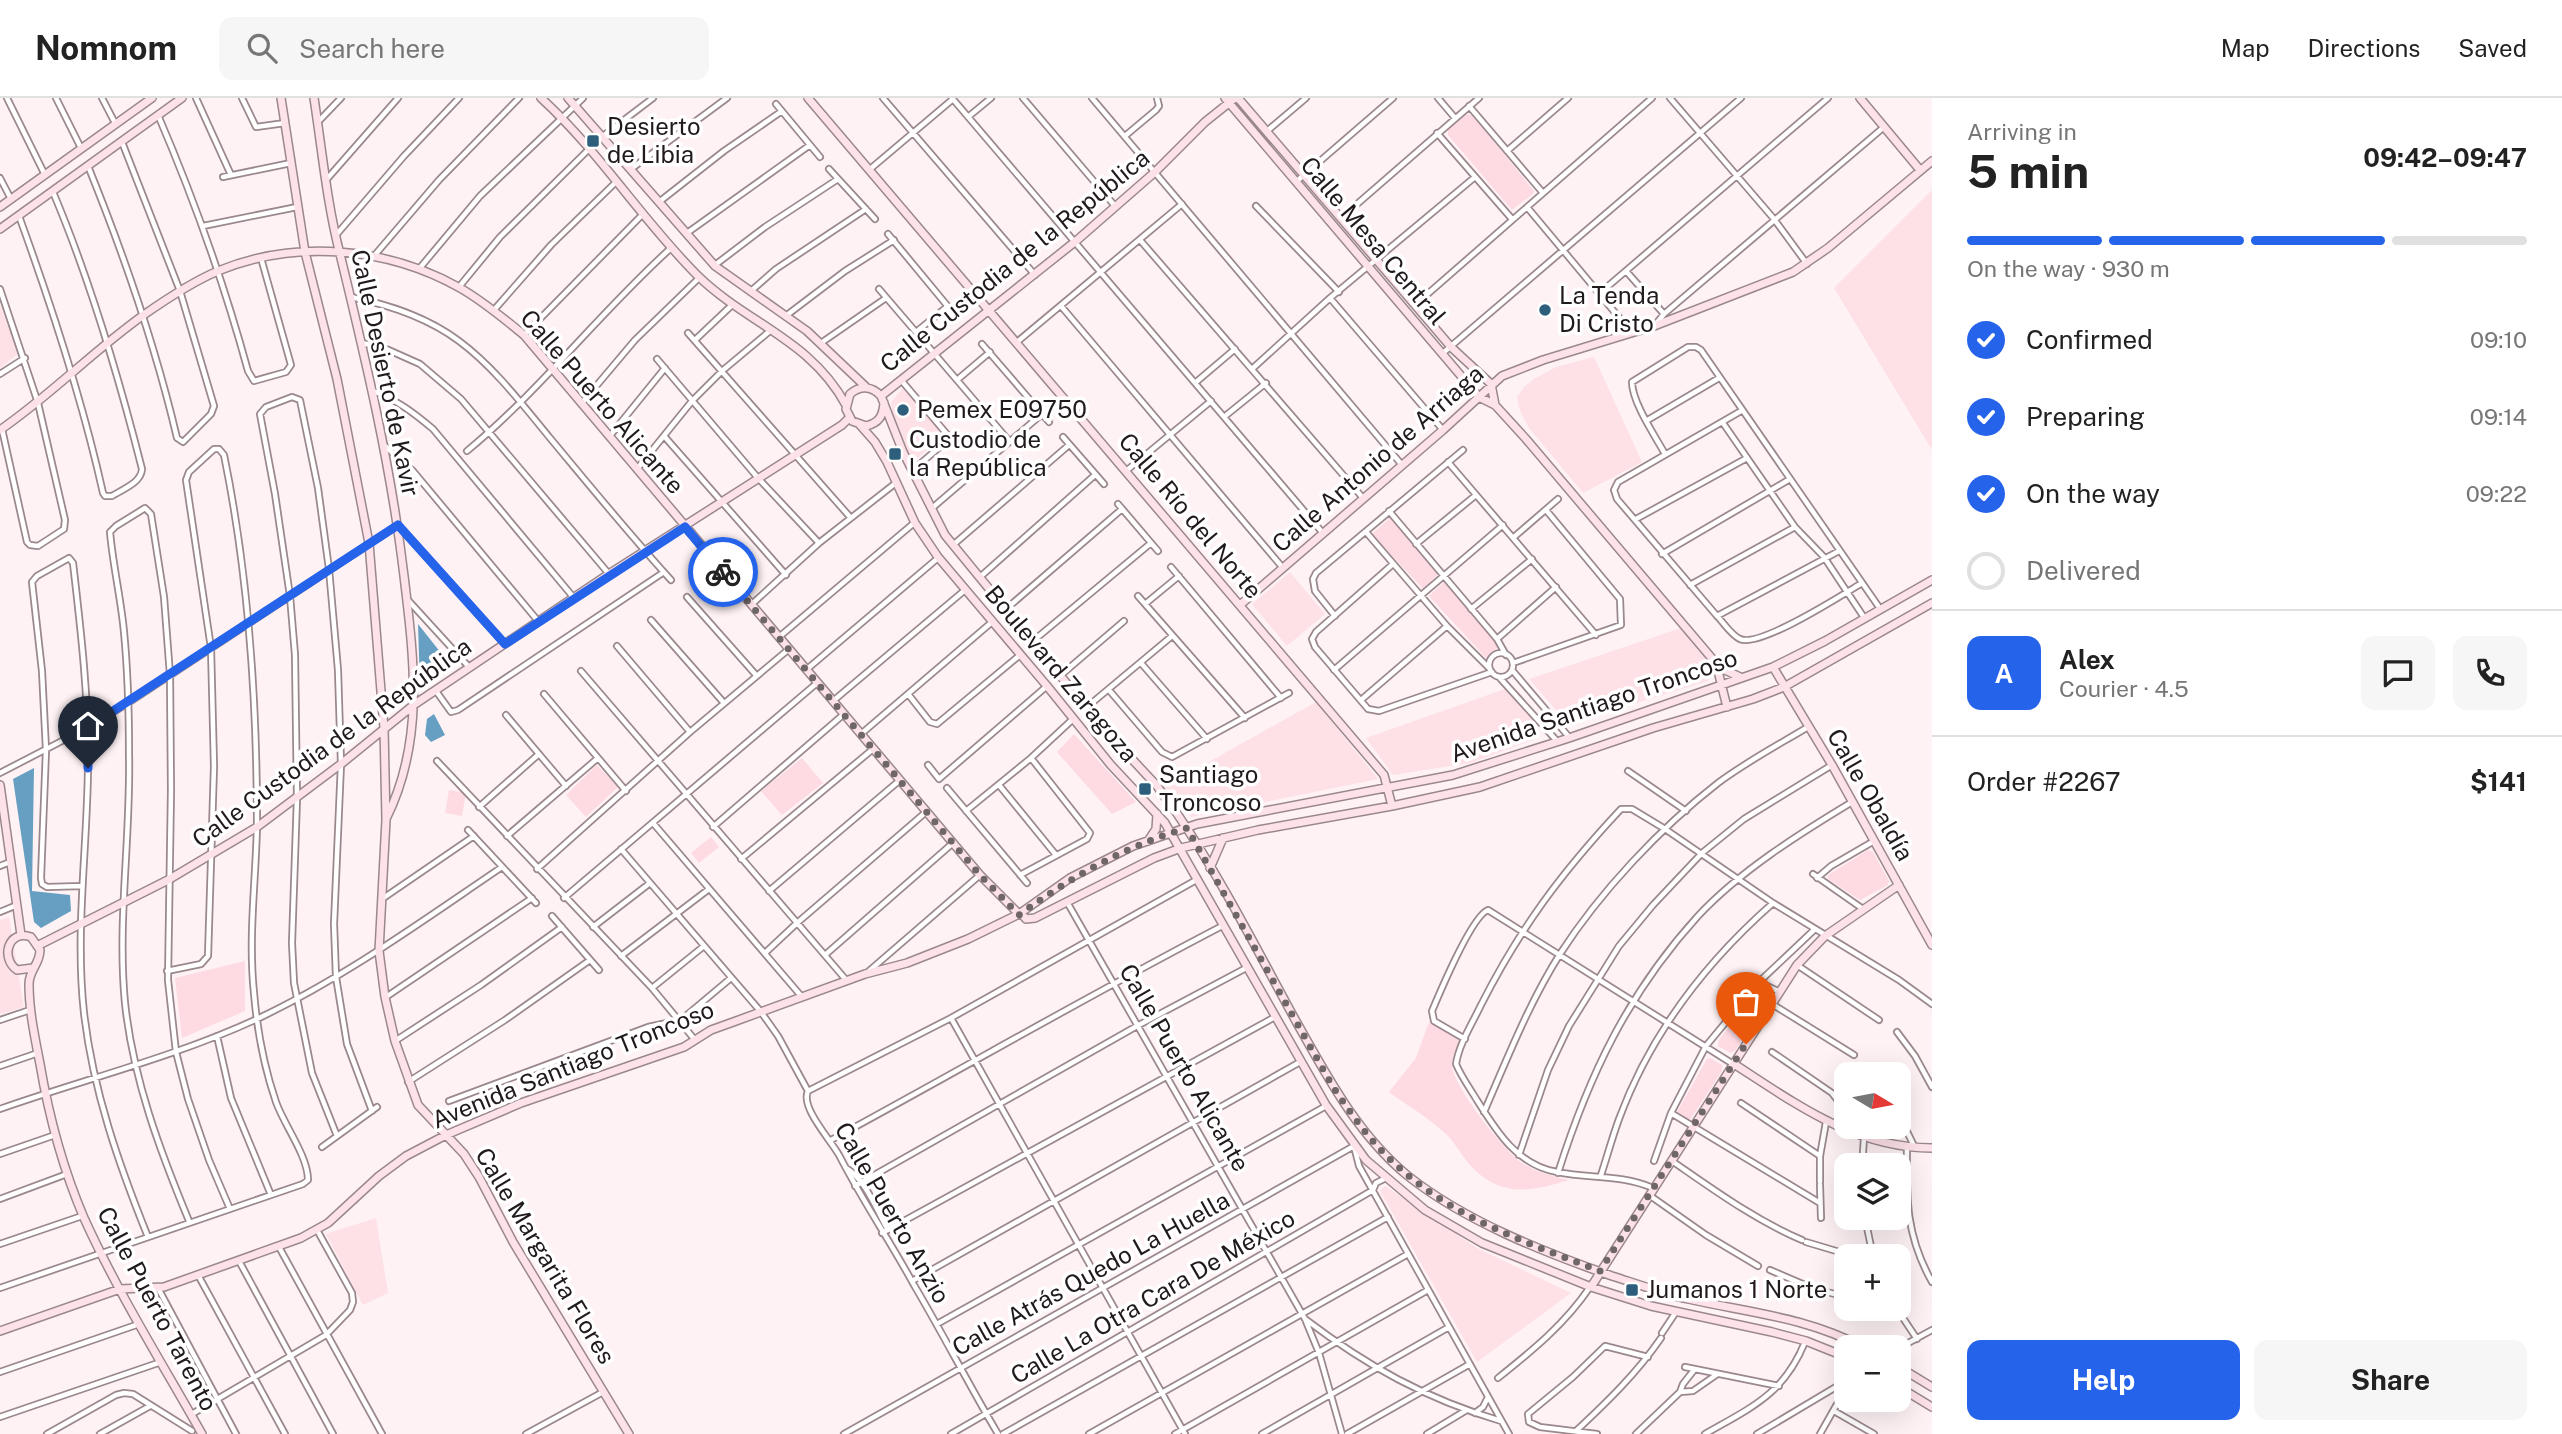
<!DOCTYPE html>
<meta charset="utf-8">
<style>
:root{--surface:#fff;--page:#f6f6f6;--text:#222;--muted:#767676;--line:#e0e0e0;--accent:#2563eb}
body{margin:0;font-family:"Public Sans",sans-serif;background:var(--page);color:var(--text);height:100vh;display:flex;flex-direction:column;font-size:26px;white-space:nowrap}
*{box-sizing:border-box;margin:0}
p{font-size:23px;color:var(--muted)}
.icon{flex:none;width:38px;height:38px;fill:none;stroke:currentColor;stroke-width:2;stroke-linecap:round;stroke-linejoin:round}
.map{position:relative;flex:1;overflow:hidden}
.drawer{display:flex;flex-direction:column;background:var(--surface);width:630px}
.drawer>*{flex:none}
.needle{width:46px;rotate:100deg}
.buttons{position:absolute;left:1834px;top:964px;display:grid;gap:14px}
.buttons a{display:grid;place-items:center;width:77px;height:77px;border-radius:14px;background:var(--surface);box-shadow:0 7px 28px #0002;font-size:35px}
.pin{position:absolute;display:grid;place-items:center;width:60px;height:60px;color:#fff;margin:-72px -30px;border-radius:50% 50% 50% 0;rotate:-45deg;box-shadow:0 0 7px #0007}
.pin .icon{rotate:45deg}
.courier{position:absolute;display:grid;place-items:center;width:70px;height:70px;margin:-35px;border:5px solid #2563eb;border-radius:50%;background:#fff;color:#222;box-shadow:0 2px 9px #0007}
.overview em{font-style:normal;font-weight:700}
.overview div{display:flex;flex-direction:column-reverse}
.overview{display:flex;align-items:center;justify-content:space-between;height:119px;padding:0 35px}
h1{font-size:46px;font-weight:700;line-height:52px}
.bar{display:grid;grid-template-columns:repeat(4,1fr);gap:10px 7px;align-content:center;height:84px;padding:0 35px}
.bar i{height:9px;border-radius:5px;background:var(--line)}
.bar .active{background:var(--accent)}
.bar p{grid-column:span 4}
.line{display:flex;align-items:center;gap:18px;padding:0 35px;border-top:2px solid var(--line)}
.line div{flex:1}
.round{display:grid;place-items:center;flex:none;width:74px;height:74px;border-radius:14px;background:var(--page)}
ol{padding:0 35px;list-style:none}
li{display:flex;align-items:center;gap:21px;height:77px}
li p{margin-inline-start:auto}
li .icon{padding:7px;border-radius:50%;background:var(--accent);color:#fff;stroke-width:4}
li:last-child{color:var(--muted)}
li i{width:38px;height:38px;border:4px solid var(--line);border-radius:50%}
.cta{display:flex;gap:14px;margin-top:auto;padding:14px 35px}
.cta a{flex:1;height:80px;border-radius:14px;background:var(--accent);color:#fff;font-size:28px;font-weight:700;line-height:80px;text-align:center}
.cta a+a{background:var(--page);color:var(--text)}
header{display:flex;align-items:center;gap:42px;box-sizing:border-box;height:98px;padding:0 35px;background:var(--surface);border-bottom:2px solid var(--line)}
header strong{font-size:33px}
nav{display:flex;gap:38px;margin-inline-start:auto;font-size:24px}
.search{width:490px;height:63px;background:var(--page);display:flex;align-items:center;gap:18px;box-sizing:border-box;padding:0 24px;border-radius:14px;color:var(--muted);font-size:26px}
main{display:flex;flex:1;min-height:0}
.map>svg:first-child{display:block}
.built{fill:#fee1e7}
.green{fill:#fedae2}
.water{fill:#669fc2}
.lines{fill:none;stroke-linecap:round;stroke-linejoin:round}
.street-casing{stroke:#9a888c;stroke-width:8}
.secondary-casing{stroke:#9a888c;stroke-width:10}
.street{stroke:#fff;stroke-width:4.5}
.secondary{stroke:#fee2e9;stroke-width:7}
.done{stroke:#6e6667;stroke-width:7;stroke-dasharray:0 12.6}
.route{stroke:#2563eb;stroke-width:9}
.poi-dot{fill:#2d5f7d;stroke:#fff;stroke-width:2.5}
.labels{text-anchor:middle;stroke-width:7;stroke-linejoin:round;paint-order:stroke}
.poi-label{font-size:24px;fill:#211a1b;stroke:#fff;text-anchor:start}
.street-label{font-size:24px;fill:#211a1b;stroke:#fff}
</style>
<header>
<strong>Nomnom</strong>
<div class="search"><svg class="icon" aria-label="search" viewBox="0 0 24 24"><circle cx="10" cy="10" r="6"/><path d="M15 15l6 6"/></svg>Search here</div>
<nav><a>Map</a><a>Directions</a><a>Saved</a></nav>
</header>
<main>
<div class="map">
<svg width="1932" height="1336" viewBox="0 0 1932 1336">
<rect width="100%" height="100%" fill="#fef2f4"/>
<path class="built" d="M1932,92V352L1834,190Z
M0,207L18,256L0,270Z
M1594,259L1642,364L1583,395L1529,330L1520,313L1517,299L1524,289L1534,281L1556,269Z
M904,289L944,337L913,364L892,317L891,304Z
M1290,474L1325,516L1287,548L1252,506Z
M1681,530L1713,569L1708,583L1568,626L1529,581Z
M1505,591L1538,627L1532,633L1533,642L1470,665L1393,677L1366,640Z
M1316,604L1378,681L1191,719L1164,689Z
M9,819L24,909L0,916V822Z
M1385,1088L1477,1150L1571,1195L1477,1264L1380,1093Z
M376,1120L388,1195L363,1207L326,1136Z"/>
<path class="green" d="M1467,16L1472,17L1534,93L1533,96L1512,112L1448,37V31Z
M1390,420L1438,476L1423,491L1372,436Z
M1444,484L1499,548L1487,561L1429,498Z
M1074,636L1136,704L1112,716L1057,654Z
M802,660L823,685L782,717L761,693Z
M597,667L618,689L586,719L566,697Z
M449,692L466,695L462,718L445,715Z
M711,739L719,749L699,765L691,755Z
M1868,752L1873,754L1889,783L1888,787L1860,802L1828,781V777Z
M245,863V913L182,940L175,880Z
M1757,892L1768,897L1769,901L1735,953L1730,955L1718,948L1719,942Z
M1429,924L1459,942C1456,951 1451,960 1452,969C1455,990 1504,1053 1522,1065C1537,1074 1552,1078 1569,1082C1530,1094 1500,1100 1469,1066C1461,1056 1455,1045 1446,1036C1429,1020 1408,1008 1389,994L1416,960Z
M1710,960L1722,967V973L1690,1022L1677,1014L1707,961Z"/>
<path class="water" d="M418,526L449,565L420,589Z
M434,616L445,637L431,644L425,637L427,621Z
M34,670L32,793L70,797L71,813L41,830L34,824L13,681Z"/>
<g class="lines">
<defs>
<path id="street" d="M7,0L45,77
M56,0L81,50
M102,0L115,25
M196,0L231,77
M242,0L256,29L285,25
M883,0L1035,177
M952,0L1322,434
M1023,0L1115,108
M1092,0L1402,367
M1438,0L1455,20
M1670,0L1774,121L1807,166
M776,6L820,59
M1469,8L1543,95
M158,17C194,101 224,185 248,273L254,283L286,274L291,267L261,160
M968,19L991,0
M318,24L341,0
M1267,33L1306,0
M1437,35L1512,121
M603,38L653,0
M1125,38L1156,12L1159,8L1157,0
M1507,53L1568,0
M88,68C124,157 155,246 177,340L183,344L211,316L214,308L180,193L122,44
M631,71L727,0
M829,71L875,121
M869,72L953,1
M223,79L291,65
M0,80L11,101
M327,81L398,0
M1297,83L1393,0
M659,104L724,53L782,13
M1256,108L1339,194
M1527,109L1632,235
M19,118C52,209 82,300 103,395L105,398H112C123,391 141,385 142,371C118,276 91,184 53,94
M1341,120L1479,0
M203,128L297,109
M687,135L810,47
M337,136L404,58L459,0
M888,136L955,217
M1140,142L1363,400
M374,158L439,82L519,0
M715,167L765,129L838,81
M419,171L480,98L583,0
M1626,173L1664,216
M459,189L500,139L588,52
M0,191L38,305L65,422L64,431L38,448L30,447L27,444L2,331
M879,191L1010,344
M751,193L776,171L866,111
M1600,195L1828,0
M351,199C390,207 427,219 459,243C494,269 522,306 550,340C590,388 629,436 671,482
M1330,200L1443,332
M1415,207L1652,0
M1061,208L1283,470
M494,212L551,147L616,84
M787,217L845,173L894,142
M1655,227L1664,216L1884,29
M916,234L948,208
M688,235L850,419
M524,237L643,116
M695,242L732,207
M1017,244L1182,106
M362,245L384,250L420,266L461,301L609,476
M821,245L886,200
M982,246L1049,324
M1443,255L1741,0
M657,261L758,380L819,445
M1252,271L1330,200L1475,79
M0,276L25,260
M901,282L957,348
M957,282L990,254
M1195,285L1235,251
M373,293C397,302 414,315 433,331L574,500
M581,306L635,242L699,180
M1741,313L1618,384L1614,392L1617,401L1717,518C1724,525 1731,537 1740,541C1760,550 1842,497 1862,485
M1224,319L1266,285
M1646,323L1719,280
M1723,325L1795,429L1824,459L1865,521
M664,338L786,477
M609,339L665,270
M1063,339L1104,386
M385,348L413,373L538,523
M467,353C541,292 599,215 671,150
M1665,356C1655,338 1632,304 1632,284L1688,249H1696L1701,252L1881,512
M1448,364L1596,537
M637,371L692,303L722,273L771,232
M913,372L950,340
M1126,373L1211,303
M1118,406L1158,453
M931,411L1042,316
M1389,413L1497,541L1506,557
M1636,421L1747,360
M1366,434L1447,528L1490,571
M1514,439L1558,401
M1416,446L1476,397
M953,447L1069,347
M1662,456L1790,381
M1393,466L1316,534L1312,541L1315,549L1368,611L1379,613L1492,574
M1171,469L1281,600
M980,479L1095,377
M1690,487L1795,429
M1138,498L1245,620
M687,499L756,577
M407,501L469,569
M752,506L819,445L897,384
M1145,506L1179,478
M1006,511L1122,411
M1471,511L1532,461
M1335,518L1315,493L1313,481L1316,475L1463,352
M1717,518L1839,453
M651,522L724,605
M779,539L914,425
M1497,541L1556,489
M1033,543L1151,445
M617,548L690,634
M1489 567a12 12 0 1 1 24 0a12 12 0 1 1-24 0Z
M1141,565L1207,641
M1513,565L1621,527L1620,501L1546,412
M806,572L938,460
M1334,572L1503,427
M1512,572L1569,639
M581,573L847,883
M1061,577L1124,523
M1499,579L1557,643
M1109,592L1162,654L1172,659L1289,595
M436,593L451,614L458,612L664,474
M544,596L626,693
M908,596L930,624L937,626L1020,557
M1361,602L1447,528
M833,603L965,492
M1087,609L1172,538
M506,617L566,688
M861,636L992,524
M437,663L652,890L695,942
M928,667L939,681L1047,588
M1628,673L1686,713
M0,675L87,630L128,605L398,427L505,546
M999,687L1056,757
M947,690L1027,785
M479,709L539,656
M966,713L1031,660L1073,621
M653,725L802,899
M713,729L844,616
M468,732L536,805
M507,738L598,660
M621,751L761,914L778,938L808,993C800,1009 830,1041 839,1057C862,1102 890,1143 914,1187C943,1236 969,1287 998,1336
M741,761L873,651
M0,768L10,764
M537,771L690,634L789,551
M1813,776L1863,811
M1020,777L1087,741L1090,735L1031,660
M1817,780L1831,768L1874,743
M82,788L47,789L42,786L41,780L46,652L42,573L32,484L37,478L69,460L73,465C81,533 89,602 88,671C87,753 75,834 84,915C93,993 119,1067 148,1139
M769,793L900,682
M564,800L817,585
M382,801L474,738
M1067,804L1305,1221L1319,1255L1342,1336
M0,814L17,807
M552,818L599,872
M593,829L650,785
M765,855L797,825L926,714
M825,857L953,745
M621,858L709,791
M1797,867L1879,922
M869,873L980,777
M1759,884L1778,893
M652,890L704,848
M386,899L532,800
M1772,906L1854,957
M951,920L1185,1336
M0,922L30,912
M1897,934L1915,958L1932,989
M217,938L231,1000L271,1097
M1465,941L1434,923L1432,913C1440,894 1472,818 1488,812L1733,966
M395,943L481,887L562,829
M1772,954L1832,995L1846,1013
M0,968L38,955
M1873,972L1876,976
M408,984L505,922L590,862
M808,993L951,920L1198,781
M449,1003L648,929L681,922L731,880
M1741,1005L1820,1058
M0,1011C85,981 175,959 257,921C344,880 422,823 502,769
M1484,1014C1507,961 1529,905 1560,856C1600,794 1660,730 1718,685C1746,664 1778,647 1808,629
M1671,1015L1820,1105
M1899,1017L1915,1050
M337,1038L312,975L294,885L292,845L297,700L295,557L290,498L275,396L260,316L266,309L292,299L300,302L301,307L318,390L329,471L338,572L341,666L334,826L336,879L347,946L372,1013
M831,1042C962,971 1091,896 1224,827
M322,1049L377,1009
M1907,1049C1906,1101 1906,1138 1932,1184
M0,1056L55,1037
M1519,1057L1548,972L1569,928L1619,848L1653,807L1702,755L1744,721L1832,667
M1654,1063L1671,1015L1706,948L1759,884L1814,832
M1672,1063C1714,1092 1755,1122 1802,1142
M1862,1068L1864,1040
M846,1070C866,1082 877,1113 888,1132
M1558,1075C1589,977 1628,895 1698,818C1740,773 1799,736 1852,704
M1601,1077C1607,1059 1612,1040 1619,1021C1650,937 1706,864 1773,805
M1820,1084V1058L1826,1024
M1820,1087L1821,1120
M855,1088L1137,928L1248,869
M1653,1090C1619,1076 1591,1081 1557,1074C1516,1067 1495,1031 1475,999C1469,989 1461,978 1456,966C1459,946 1472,926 1481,907C1520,830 1562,774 1621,711H1632L1665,731L1773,805L1899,882L1932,906
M1649,1097L1706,1137L1758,1168
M0,1101L67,1076
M1865,1120L1873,1158
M189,1123C160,1053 133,981 125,905C117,823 131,739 129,656C129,616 128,575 124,534C121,501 113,468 110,434L116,428L145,410L151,416L164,499L170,577L171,692L168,882L176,954L188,1001L209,1062L230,1111
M882,1135L1275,919
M1806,1144L1853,1158
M0,1146L82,1118
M279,1149L382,1336
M239,1163L333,1336
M1770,1172L1812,1190L1846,1199
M198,1177L285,1336
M912,1183L1300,964
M0,1190L303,1086L308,1082C308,1058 284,1027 276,1004C264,969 257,931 254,895C248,838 256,782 257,726C257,602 249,479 224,357L219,351H214L189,374L186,382L211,550L214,668L208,858L201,866L167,873
M158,1190L236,1336
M1897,1211L1917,1241
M1305,1221C1367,1268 1426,1301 1501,1323
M937,1226L1326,1008
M1662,1235L1676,1214
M1899,1250L1932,1232
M1685,1269L1779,1288
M0,1274L139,1226
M1498,1280C1533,1252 1565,1226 1590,1189
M1680,1294L1693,1293L1716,1277
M1834,1313L1874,1336
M1475,1315L1483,1309L1488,1299
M192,1316L326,1237L350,1212L353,1204L352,1195L317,1132
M0,1319L161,1264
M1576,1333C1607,1304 1637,1275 1661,1240
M47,1336L116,1297L124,1295L133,1296L192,1333
M100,1336L150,1308
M526,1336L603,1294
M844,1336L1354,1048L1359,1068L1509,1336
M951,1336L1373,1092L1376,1085L1386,1080
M1003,1336L1388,1119
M1089,1336L1408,1156
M1175,1336L1428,1192
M1262,1336L1449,1229
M1347,1336L1470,1266
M1427,1336L1465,1313
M1597,1336L1540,1329L1529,1324L1528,1316L1573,1279L1605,1248L1648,1259
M1636,1336L1680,1294L1683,1286L1694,1272
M1705,1336C1752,1309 1784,1296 1805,1244
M1757,1336L1846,1283
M1820,1336L1846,1290"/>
<path id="secondary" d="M281,0L305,154L337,281L369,445L384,630L386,722L379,853L385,899L395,943L418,1007L464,1056L479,1079L513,1144L629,1336
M314,0C322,52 327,106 340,156C366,263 391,368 404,478C414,561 425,643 386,721
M541,0C599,53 642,122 697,177C747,226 810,241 846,307
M568,0L715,168L807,233L866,289
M808,0L1384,677L1392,708
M1225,0L1479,299L1495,307L1526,341L1715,564L1725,572L1740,579
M1238,0L1451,249L1491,286L1495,307
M1860,0L1920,72
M0,109L152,0
M0,131L182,0
M881,298L1076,143L1155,74L1205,24L1235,0
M884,305C883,318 879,325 866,328L852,323L846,311L850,296C861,287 872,288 881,298L903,354L945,437L1104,631L1157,688L1176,714C1221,780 1258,854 1297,925C1328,980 1358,1037 1408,1078C1465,1123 1543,1154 1612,1178C1637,1186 1662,1195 1688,1201C1751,1215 1806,1219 1865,1250
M860,327L875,344L887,364L915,425L938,459L1047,588L1110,666L1165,725L1326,1007L1366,1062L1425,1112L1482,1145L1591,1189L1651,1208L1772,1234L1806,1243L1846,1259
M0,332C51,297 94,252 145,216C168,200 192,184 218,173C296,141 387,149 460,190C483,203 503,220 524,237L980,777L1019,816
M1240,507L1443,332L1502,278L1543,262L1654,228L1793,174L1828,150L1932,63
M1716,565L1727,609
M1773,569L1832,667L1932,847
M0,687L21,837
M1148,743L1156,731L1157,716
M1210,770L1223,740
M1021,815L1026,821L1035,820L1154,760L1181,750L1258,732L1392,708L1480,689L1653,630L1753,601L1784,589L1932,505
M39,847L168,782L257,729L341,666L415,606L609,476L842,327L849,320
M33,870L17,872C0,860 8,831 31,839L40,852C40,866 29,872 29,886C29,913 35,940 40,966C49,1019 63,1071 84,1120C118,1195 162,1265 202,1336
M1734,966C1796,1006 1855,1050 1932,1050
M1591,1189L1797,867L1825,838L1899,787
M0,1233L120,1191L164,1189L301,1140L328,1125L379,1078L406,1058L446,1037L521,1005L684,949L711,932L736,923L865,876L907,865L968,841L1019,816L1070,780L1133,748L1197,726L1453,677L1569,640L1773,569L1825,543L1932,482
M1899,1269L1932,1289
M1899,1289L1932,1309"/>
</defs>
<use href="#street" class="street-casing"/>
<use href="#secondary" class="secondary-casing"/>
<use href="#street" class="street"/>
<use href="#secondary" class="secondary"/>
</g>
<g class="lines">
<path class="done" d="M723,474L980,777L1019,817C1071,779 1125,748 1187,730L1333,989C1350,1014 1367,1039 1389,1060C1447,1118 1525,1144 1600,1173L1746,946"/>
<path class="route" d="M88,670L87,630L398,427L505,546L685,429L723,474"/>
</g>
<g class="poi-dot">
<rect x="586" y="36" width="14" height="14" rx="3.5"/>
<circle cx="1545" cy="212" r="7"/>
<circle cx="903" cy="312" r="7"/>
<rect x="888" y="349" width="14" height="14" rx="3.5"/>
<rect x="1138" y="684" width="14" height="14" rx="3.5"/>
<rect x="1625" y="1185" width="14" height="14" rx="3.5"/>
</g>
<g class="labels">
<g class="poi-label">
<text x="607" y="37">Desierto<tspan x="607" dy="28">de Libia</tspan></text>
<text x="1559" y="206">La Tenda<tspan x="1559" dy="28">Di Cristo</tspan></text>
<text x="917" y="320">Pemex E09750</text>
<text x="909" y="350">Custodio de<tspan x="909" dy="28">la República</tspan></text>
<text x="1159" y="685">Santiago<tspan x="1159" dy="28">Troncoso</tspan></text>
<text x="1646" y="1200">Jumanos 1 Norte</text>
</g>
<g class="street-label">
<text transform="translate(1373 143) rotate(50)" y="8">Calle Mesa Central</text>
<text transform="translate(1015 163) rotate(-39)" y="8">Calle Custodia de la República</text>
<text transform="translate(385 275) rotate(78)" y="8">Calle Desierto de Kavir</text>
<text transform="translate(602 304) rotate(49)" y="8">Calle Puerto Alicante</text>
<text transform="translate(1378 361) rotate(-41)" y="8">Calle Antonio de Arriaga</text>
<text transform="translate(1190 418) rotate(50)" y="8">Calle Río del Norte</text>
<text transform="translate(1061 576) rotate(50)" y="8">Boulevard Zaragoza</text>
<text transform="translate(1594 608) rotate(-19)" y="8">Avenida Santiago Troncoso</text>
<text transform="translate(332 645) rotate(-36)" y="8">Calle Custodia de la República</text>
<text transform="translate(1870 697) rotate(60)" y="8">Calle Obaldía</text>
<text transform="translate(573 967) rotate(-22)" y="8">Avenida Santiago Troncoso</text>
<text transform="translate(1184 970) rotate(60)" y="8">Calle Puerto Alicante</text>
<text transform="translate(892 1115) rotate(60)" y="8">Calle Puerto Anzio</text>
<text transform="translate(545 1158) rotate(59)" y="8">Calle Margarita Flores</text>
<text transform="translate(1091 1176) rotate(-29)" y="8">Calle Atrás Quedo La Huella</text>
<text transform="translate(1153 1199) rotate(-30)" y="8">Calle La Otra Cara De México</text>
<text transform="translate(157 1211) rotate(62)" y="8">Calle Puerto Tarento</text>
</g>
</g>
</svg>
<div class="buttons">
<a><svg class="needle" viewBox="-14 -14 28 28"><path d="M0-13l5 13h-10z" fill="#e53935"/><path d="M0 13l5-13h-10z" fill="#767676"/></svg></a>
<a><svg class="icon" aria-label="layers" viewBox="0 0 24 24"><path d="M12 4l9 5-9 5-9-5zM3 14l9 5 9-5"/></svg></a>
<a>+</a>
<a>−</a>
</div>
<div class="pin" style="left:1746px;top:946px;background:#ea580c"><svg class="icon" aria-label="bag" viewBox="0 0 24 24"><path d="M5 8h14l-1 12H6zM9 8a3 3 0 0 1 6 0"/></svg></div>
<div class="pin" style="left:88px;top:670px;background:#1f2937"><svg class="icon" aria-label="home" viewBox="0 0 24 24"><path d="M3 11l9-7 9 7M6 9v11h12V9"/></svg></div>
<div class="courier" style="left:723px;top:474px"><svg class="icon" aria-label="bike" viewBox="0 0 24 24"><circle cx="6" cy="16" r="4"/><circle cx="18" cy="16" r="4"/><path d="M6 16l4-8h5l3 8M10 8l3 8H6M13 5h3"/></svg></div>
</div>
<section class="drawer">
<div class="overview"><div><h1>5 min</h1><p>Arriving in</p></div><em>09:42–09:47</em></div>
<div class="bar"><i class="active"></i><i class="active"></i><i class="active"></i><i></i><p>On the way · 930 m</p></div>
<ol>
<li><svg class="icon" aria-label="check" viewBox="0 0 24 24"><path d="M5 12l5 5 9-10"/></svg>Confirmed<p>09:10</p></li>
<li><svg class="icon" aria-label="check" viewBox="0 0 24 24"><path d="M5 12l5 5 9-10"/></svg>Preparing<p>09:14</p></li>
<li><svg class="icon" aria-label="check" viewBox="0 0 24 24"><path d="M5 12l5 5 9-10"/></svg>On the way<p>09:22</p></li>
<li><i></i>Delivered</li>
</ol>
<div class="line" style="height:126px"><b class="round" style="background:var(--accent);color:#fff">A</b><div><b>Alex</b><p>Courier · 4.5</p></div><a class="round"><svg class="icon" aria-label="chat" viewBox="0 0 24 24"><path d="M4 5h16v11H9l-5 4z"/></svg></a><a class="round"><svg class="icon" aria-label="phone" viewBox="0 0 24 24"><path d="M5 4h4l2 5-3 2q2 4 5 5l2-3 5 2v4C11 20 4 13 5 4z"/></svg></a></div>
<div class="line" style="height:91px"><div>Order #2267</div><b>$141</b></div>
<div class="cta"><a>Help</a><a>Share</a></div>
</section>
</main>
